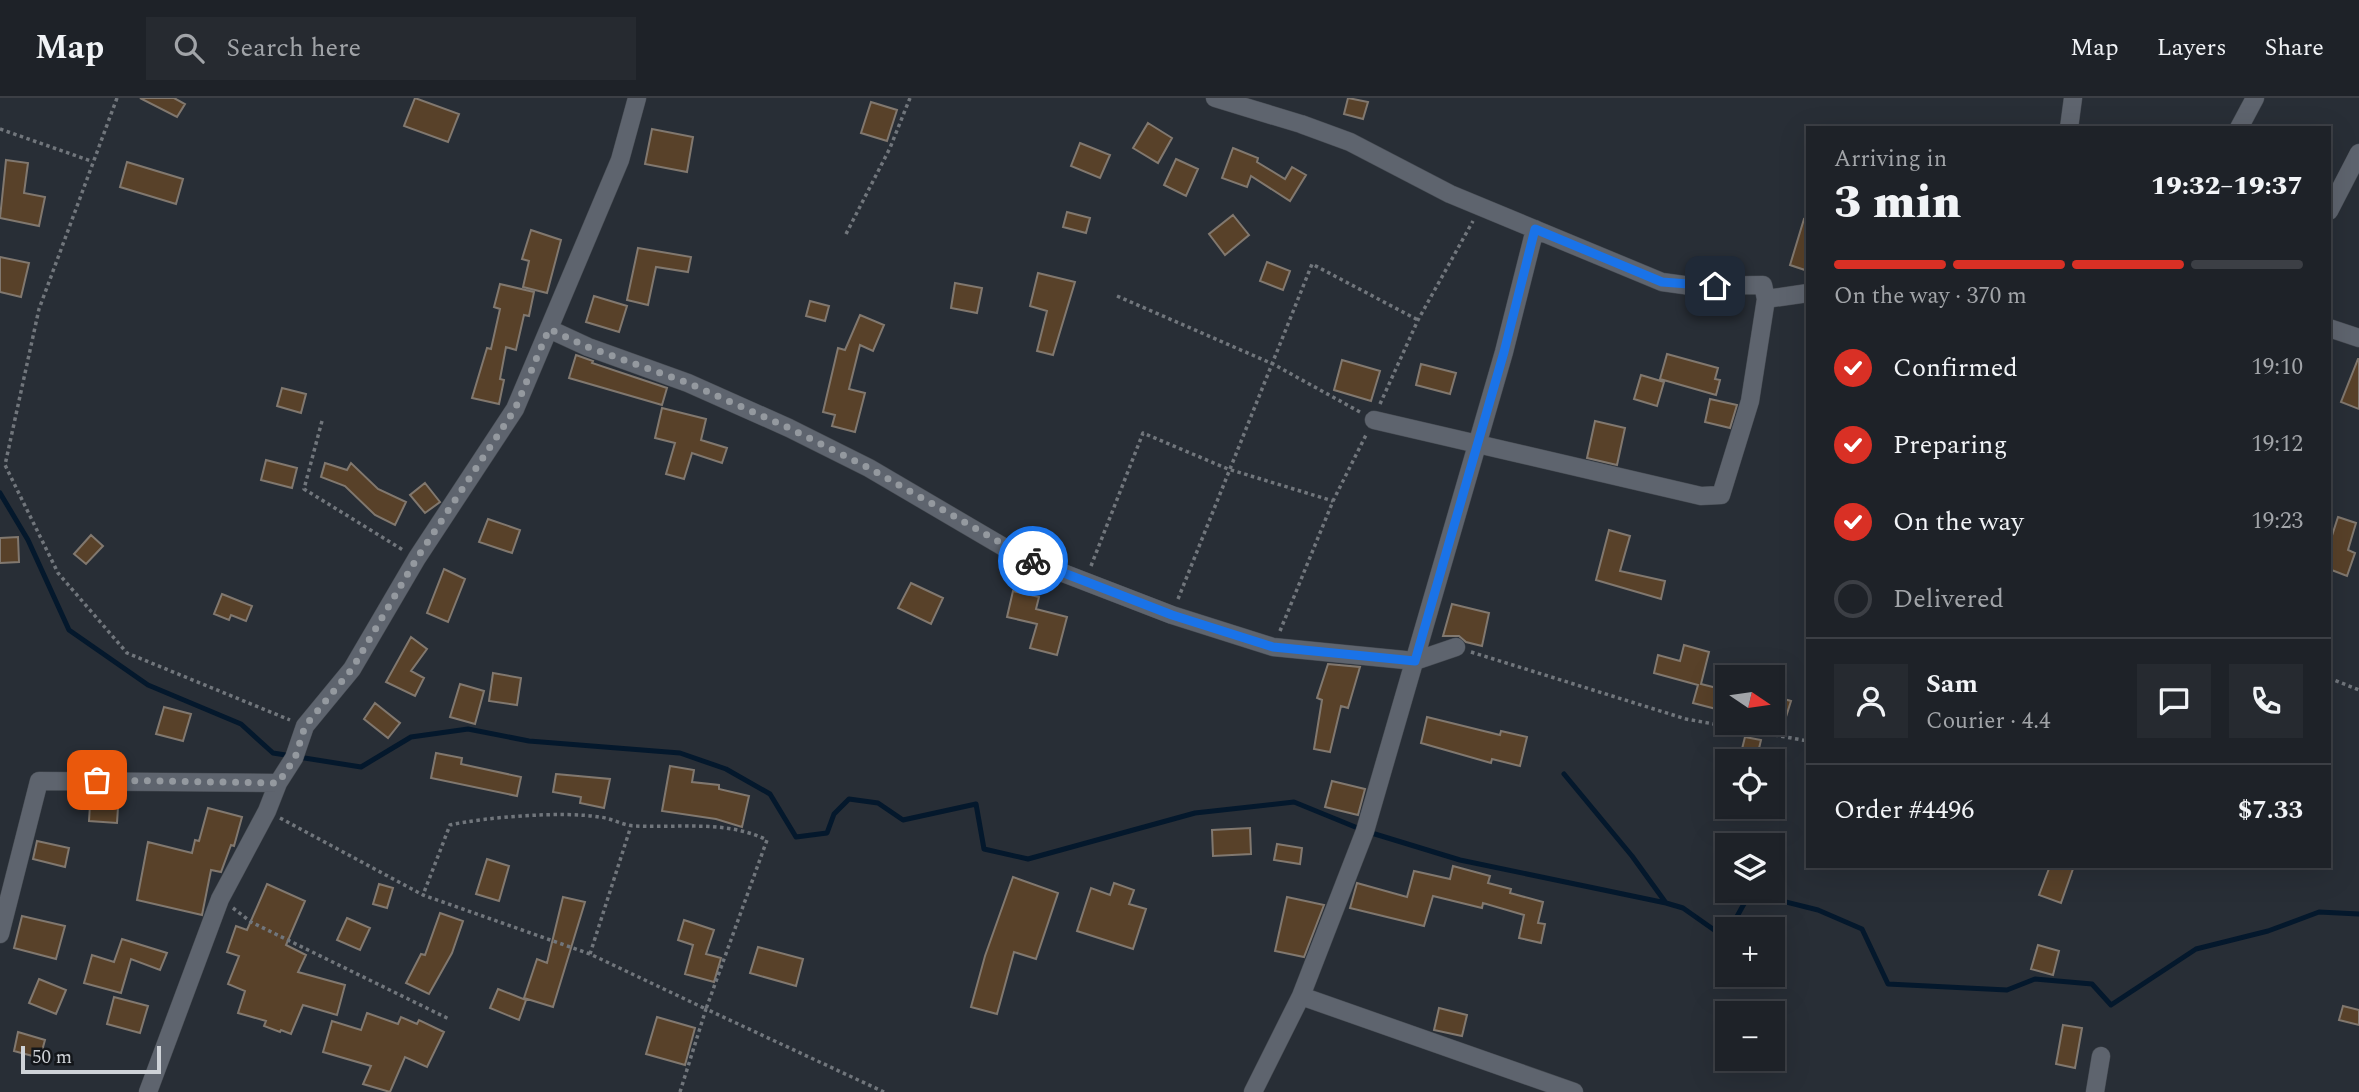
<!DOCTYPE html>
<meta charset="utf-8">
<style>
:root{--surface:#1e2228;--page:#262a30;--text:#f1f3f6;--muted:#a1a4a8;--line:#3c3f45;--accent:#d93025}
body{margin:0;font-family:Spectral,serif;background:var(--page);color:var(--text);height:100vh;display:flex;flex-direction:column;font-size:26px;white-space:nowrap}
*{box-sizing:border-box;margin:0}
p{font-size:23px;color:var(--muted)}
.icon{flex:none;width:38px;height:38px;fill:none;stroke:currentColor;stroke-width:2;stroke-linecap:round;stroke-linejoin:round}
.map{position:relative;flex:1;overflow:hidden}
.sheet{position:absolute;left:1806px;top:28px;width:525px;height:742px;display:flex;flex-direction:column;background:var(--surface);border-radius:0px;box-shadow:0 7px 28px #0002,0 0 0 2px var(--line)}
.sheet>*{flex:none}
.needle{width:46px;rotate:103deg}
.fabs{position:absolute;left:1715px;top:567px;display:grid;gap:14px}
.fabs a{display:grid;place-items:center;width:70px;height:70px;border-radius:0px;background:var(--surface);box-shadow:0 7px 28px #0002,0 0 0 2px var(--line);font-size:35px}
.scale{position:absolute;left:21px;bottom:18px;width:140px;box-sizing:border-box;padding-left:7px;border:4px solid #ced2d7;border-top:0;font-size:19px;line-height:24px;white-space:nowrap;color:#ced2d7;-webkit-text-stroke:5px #13161a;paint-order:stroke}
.pin{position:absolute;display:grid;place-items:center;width:60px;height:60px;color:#fff;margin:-30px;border-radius:14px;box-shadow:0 4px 10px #0006}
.courier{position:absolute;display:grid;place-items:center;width:70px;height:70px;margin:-35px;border:5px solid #1a73e8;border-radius:50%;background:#fff;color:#222;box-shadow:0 2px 9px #0007}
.head em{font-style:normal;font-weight:800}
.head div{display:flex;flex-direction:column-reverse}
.head{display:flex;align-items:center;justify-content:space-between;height:119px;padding:0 28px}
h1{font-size:46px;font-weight:800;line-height:52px}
.bar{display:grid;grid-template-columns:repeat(4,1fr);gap:10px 7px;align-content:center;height:84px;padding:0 28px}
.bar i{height:9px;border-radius:5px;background:var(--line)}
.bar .active{background:var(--accent)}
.bar p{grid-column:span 4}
.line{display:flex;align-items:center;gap:18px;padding:0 28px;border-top:2px solid var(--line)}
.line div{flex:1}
.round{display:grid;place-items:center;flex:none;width:74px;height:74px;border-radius:0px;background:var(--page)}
ol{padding:0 28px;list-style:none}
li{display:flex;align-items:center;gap:21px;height:77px}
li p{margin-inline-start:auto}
li .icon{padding:7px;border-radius:50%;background:var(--accent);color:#fff;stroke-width:4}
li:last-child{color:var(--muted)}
li i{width:38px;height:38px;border:4px solid var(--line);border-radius:50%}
header{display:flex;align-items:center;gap:42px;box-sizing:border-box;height:98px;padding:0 35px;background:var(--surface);border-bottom:2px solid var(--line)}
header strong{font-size:33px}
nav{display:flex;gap:38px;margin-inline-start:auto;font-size:24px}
.search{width:490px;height:63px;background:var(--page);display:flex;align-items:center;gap:18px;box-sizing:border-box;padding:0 24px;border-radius:0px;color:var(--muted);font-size:26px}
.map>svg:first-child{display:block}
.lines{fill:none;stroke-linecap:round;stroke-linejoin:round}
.stream{stroke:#04182c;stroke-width:5}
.building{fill:#584129;stroke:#81786f;stroke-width:2}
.street-casing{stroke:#464b52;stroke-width:19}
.path{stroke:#71767c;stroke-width:3.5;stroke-dasharray:3.5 3.5;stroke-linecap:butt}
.street{stroke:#5e646e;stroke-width:18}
.done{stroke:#94999f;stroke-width:7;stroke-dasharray:0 12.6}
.route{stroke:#1a73e8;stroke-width:9}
</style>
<header>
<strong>Map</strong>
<div class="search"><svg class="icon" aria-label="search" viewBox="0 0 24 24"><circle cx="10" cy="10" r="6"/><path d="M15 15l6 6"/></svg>Search here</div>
<nav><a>Map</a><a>Layers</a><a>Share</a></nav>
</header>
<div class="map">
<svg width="2359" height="994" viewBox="0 0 2359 994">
<rect width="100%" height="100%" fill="#282e36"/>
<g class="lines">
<path class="stream" d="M0,395L28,442L69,532L148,587L241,626L273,655L361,669L411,639L468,631L529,643L680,655L726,671L770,696L796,739L827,735L834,716L849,701L878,705L903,722L976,706L984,751L1028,761L1195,715L1294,704L1365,733L1460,762L1666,805
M1564,676L1632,758L1666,805L1683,810L1727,841
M1730,831L1750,795L1818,812L1862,831L1888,886L2007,892L2035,881L2092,886L2111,907L2196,851L2268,833L2319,814L2359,816"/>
</g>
<path class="building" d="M140,0H174L185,6L177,19Z
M415,0L459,16L448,44L404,28Z
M1348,0L1368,4L1363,21L1344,16Z
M871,4L897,12L887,43L861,35Z
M1148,25L1172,40L1158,65L1133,50Z
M652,31L693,39L687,74L645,66Z
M1080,45L1110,57L1100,80L1071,68Z
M1233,50L1258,60L1257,64L1285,81L1292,69L1306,77L1290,103L1251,78L1247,89L1222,80Z
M1176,61L1198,71L1186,98L1164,87Z
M6,62L28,65L24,95L45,99L39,128L0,120Z
M127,64L183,81L176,106L120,89Z
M1067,114L1090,120L1086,135L1063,129Z
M1233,117L1249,137L1225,157L1209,136Z
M1804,121L1808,122V173L1790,167Z
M531,132L561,142L547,195L523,189L529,163L522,161Z
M638,150L691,159L688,174L656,169L648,207L627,202Z
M0,159L29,165L21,199L0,194Z
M1267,164L1290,173L1283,192L1260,183Z
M1038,175L1075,184L1053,257L1037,253L1047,213L1030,208Z
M955,185L982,190L977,215L951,210Z
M500,186L534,194L529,218L524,217L516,252L506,249L500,281L504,282L499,306L472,300L487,250L491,251L500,211L494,209Z
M594,198L627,208L619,234L586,224Z
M810,203L829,208L825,223L806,218Z
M860,217L884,227L873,253L860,247L849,291L865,295L855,334L832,328L835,317L823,314L838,250L845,252Z
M1667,256L1718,270L1715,281L1720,282L1716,297L1660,281Z
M576,257L593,263L592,265L667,290L662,307L569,280Z
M2358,261H2359V311L2341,304Z
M1342,262L1380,273L1371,303L1334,292Z
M1421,266L1456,275L1450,296L1416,287Z
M1641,277L1664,284L1657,308L1634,301Z
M282,290L306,296L301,315L277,308Z
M1710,301L1737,307L1730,330L1705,324Z
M662,310L706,321L701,342L727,350L722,365L692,355L684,381L666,376L675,345L655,340Z
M1595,323L1625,330L1617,367L1587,360Z
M266,362L297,370L292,390L261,382Z
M325,365L347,372L351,365L378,391L406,404L395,427L375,417L345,388L321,379Z
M425,385L440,404L425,415L410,397Z
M2338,419L2356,425L2348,452L2355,455L2347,478L2329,471V447Z
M488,421L520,432L512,455L479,444Z
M1609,432L1630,438L1620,473L1665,483L1661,501L1596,482Z
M91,437L103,448L86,466L74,456Z
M18,439L19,464L0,465V440Z
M444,471L465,481L448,524L427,515Z
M911,485L943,500L931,526L898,510Z
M1013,493L1039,499L1036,511L1067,519L1057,557L1030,550L1037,526L1007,519Z
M222,496L252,508L246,523L231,517L229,522L214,516Z
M1452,506L1489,515L1482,548L1466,544L1459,538H1443Z
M411,539L427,551L411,573L424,580L415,598L386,584Z
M1684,547L1709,554L1701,586L1725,592L1720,612L1693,605L1698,587L1654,575L1658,557L1680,563Z
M1328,566L1360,569L1348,610L1341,608L1330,654L1314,651L1322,602L1317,600Z
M493,575L521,580L517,607L489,603Z
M460,586L484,593L475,626L450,619Z
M1773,598L1791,603L1785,622L1773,618Z
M375,605L400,625L388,640L364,621Z
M164,609L191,616L183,643L156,636Z
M1427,619L1500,637L1501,633L1527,639L1520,668L1492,661L1491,665L1421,645Z
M1745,639L1761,642L1756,663H1739Z
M436,655L462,660L461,666L521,679L517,698L431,680Z
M670,668L694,672L692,684L719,687V691L749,698L742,729L716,721L662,713Z
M556,676L610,681L604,710L580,705L581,699L553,694Z
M1332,683L1365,691L1358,717L1325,709Z
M90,707L118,709L117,725L89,723Z
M208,710L242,719L234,748L231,747L221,774L211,772L202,817L137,802L148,744L192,755L195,742L199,743Z
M1250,730L1251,756L1213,758L1212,732Z
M37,743L69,750L65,769L33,761Z
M1277,746L1302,750L1300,766L1274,762Z
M487,761L509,768L499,803L476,796Z
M1453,768L1490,778L1488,785L1511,791L1510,795L1543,804L1538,825L1545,826L1541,845L1519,840L1524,817L1483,805L1482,810L1433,798L1424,828L1350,810L1357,785L1407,799L1414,773L1450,781Z
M2050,768H2074L2061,805L2039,797Z
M1013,779L1058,795L1036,861L1014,854L997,916L971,909L985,858Z
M1114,785L1134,792L1129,806L1146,811L1133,851L1077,833L1091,790L1110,797Z
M267,786L305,803L286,847L306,857L298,874L345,887L337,917L303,907L291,936L281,932L280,934L264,928L266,923L238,915L245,893L228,886L239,858L227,854L236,828L247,832Z
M379,786L393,790L387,810L373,806Z
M563,799L585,804L553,909L524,900L537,861L547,865Z
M1287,799L1324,807L1304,859L1275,853Z
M440,815L463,823L452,855L429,896L406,885L421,856L425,857Z
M22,818L65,828L56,861L14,850Z
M347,820L370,830L360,852L337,842Z
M684,822L714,832L706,856L721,860L714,884L685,876L693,847L678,842Z
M122,841L167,855L160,872L131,861L121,895L84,885L92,857L114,864Z
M2038,847L2059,853L2053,877L2031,871Z
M758,849L803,861L796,888L750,875Z
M39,881L66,892L56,916L29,905Z
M498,891L526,902L519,922L490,910Z
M114,899L148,908L140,935L107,926Z
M2343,908L2359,912V927L2339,922Z
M1439,910L1467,917L1462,938L1434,932Z
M367,915L398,926L401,919L417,926L419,922L444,934L427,969L405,959L390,994L363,986L371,968L323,954L332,923L361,932Z
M657,919L695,930L685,967L646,956Z
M2063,927L2082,930L2075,970L2056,966Z
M18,934L45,942L40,960L14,953Z"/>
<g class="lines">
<defs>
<path id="street" d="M1215,0L1301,26L1350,44L1450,96L1662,184L1691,188L1763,187L1766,201L1808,195
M2069,30L2073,0
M2239,30L2255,0
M2329,113L2359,55
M2329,230L2359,240
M549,231L588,249L688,285L789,330L869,370L1019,458L1172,517L1273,549L1415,563L1456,549
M1374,322L1701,398L1721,397L1750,303L1766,201
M0,836L39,683L278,685
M1301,898L1365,733L1504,254L1535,131
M148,994L220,801L267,713L278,685L294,660L305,628L352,571L417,460L515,311L620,62L637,0
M1253,994L1301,898L1574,994
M2095,994L2101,958"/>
</defs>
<use href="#street" class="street-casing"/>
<path class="path" d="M117,0L39,211L5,367L58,475L127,555L290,622
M0,31L91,63
M846,136L890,50L910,0
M1117,198L1273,266L1360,314
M1380,306L1418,222L1473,123
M322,323L304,391L403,452
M1091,468L1143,335L1228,371L1333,403
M1178,501L1312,166L1418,222
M1280,533L1333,403L1367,335
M1471,554L1686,621L1808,643
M2329,580L2359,592
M280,720L423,797L590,856L706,911L767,742C727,722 680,730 636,728C623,728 612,720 599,719C564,713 485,719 450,727L423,797
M233,810L251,824L449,921
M590,856L631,728
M680,994L706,911L884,994"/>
<use href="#street" class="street"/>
</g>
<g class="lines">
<path class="done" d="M97,682L278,685L295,660L305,628L352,571L417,460L515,311L549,231L588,249L688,285L789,330L869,370L1033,463"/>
<path class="route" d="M1033,463L1172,517L1273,549L1415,563L1504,254L1535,131L1662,184L1715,188"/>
</g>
</svg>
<div class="fabs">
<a><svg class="needle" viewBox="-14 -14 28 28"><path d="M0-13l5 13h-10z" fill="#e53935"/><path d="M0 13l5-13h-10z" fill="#a1a4a8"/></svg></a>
<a><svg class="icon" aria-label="locate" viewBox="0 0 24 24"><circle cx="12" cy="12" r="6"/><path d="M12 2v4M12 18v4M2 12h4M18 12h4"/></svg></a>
<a><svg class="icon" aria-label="layers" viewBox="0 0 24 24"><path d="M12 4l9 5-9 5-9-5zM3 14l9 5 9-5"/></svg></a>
<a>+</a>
<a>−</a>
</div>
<div class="scale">50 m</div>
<div class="pin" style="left:97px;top:682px;background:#ea580c"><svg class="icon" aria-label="bag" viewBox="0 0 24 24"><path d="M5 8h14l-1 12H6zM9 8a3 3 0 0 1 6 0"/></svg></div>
<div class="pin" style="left:1715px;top:188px;background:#1f2937"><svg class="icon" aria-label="home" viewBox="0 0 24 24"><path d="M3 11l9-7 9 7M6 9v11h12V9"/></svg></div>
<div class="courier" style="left:1033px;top:463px"><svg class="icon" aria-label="bike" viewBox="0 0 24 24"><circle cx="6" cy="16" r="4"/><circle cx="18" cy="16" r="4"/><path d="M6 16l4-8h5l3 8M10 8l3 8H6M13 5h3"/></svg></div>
<section class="sheet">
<div class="head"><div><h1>3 min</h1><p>Arriving in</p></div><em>19:32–19:37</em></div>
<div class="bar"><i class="active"></i><i class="active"></i><i class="active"></i><i></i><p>On the way · 370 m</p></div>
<ol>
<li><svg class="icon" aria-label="check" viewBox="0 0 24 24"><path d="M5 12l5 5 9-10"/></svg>Confirmed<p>19:10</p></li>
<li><svg class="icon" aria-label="check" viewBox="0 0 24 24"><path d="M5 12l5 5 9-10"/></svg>Preparing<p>19:12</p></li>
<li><svg class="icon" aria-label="check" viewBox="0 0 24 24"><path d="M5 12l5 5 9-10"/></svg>On the way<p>19:23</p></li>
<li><i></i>Delivered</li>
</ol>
<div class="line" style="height:126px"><a class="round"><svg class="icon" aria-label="person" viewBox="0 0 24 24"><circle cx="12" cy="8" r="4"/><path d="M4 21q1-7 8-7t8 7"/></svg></a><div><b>Sam</b><p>Courier · 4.4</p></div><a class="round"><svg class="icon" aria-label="chat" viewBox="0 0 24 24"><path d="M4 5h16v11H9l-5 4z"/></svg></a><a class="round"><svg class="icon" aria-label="phone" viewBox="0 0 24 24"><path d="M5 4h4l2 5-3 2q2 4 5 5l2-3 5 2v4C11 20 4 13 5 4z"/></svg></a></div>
<div class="line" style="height:91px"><div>Order #4496</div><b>$7.33</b></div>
</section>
</div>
